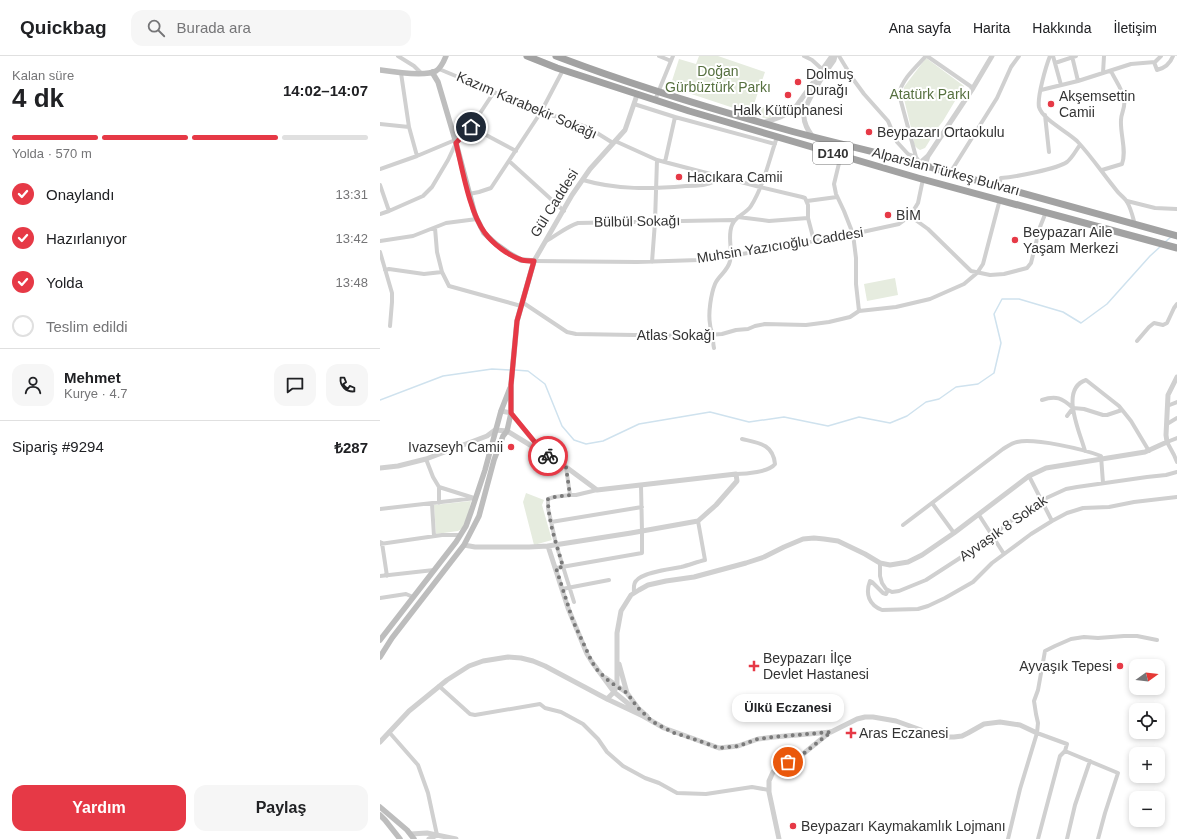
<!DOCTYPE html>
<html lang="tr">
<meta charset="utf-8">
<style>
:root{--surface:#fff;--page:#f6f6f6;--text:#202124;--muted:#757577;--line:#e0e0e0;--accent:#e63946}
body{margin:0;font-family:Arial,sans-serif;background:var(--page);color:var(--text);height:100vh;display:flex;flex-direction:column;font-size:15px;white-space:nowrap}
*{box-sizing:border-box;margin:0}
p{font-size:13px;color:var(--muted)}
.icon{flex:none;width:22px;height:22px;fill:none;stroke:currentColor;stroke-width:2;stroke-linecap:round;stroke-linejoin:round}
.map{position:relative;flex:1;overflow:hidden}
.sheet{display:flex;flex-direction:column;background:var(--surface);width:380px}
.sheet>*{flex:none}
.needle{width:26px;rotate:75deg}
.tools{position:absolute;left:749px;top:603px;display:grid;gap:8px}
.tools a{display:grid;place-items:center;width:36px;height:36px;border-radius:8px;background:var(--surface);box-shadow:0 2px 6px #0003;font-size:20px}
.pin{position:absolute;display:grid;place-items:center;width:34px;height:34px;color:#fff;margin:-17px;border:2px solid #fff;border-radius:50%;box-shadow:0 1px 4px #0007}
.courier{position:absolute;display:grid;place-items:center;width:40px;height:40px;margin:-20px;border:3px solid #e63946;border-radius:50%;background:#fff;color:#222;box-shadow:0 1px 5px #0007}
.bubble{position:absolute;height:28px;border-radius:12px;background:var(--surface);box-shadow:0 2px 6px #0003;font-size:13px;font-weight:800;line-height:28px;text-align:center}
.headline em{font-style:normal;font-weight:800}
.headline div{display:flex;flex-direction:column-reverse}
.headline{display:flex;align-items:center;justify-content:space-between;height:68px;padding:0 12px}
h1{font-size:26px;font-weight:800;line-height:30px}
.bar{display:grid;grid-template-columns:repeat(4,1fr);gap:6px 4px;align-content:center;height:48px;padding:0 12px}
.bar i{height:5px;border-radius:3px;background:var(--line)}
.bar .active{background:var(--accent)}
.bar p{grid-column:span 4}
.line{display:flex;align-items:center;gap:10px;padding:0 12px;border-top:1px solid var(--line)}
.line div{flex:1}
.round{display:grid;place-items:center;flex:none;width:42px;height:42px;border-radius:12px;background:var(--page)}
ol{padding:0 12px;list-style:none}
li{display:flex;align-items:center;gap:12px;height:44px}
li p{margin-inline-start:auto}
li .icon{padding:4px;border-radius:50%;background:var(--accent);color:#fff;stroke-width:4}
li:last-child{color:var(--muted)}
li i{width:22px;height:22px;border:2px solid var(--line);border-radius:50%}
.action{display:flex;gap:8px;margin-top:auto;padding:8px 12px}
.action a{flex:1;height:46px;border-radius:12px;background:var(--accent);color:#fff;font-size:16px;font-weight:800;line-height:46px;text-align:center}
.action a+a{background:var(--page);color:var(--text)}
header{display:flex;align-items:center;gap:24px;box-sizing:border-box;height:56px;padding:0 20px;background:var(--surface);border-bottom:1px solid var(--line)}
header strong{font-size:19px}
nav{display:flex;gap:22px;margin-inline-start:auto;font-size:14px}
.search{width:280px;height:36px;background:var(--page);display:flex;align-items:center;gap:10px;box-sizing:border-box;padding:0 14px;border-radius:12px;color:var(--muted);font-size:15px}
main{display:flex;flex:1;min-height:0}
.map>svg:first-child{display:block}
.green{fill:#e6ecdf}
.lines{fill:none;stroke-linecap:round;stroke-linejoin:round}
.stream{stroke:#cfe2ee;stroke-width:1.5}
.minor{stroke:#d0d0d0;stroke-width:4}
.tertiary{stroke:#d0d0d0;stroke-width:5}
.secondary{stroke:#bdbdbd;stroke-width:5.5}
.trunk{stroke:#a2a2a2;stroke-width:7}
.done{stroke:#7a7a7a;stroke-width:4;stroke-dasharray:0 7.2}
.route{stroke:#e63946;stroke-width:5}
.poi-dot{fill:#e63946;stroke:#fff;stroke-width:1.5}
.labels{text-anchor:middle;stroke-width:4;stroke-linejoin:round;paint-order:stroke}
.shield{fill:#fff;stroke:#707070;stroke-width:1}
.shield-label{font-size:13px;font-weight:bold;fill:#333}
.park-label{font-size:14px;fill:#56703f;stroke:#fff}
.poi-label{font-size:14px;fill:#333;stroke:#fff;text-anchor:start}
.street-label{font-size:14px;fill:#333;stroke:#fff}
</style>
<header>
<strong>Quickbag</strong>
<div class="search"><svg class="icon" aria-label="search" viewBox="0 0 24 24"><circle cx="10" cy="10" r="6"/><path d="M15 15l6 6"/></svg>Burada ara</div>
<nav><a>Ana sayfa</a><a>Harita</a><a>Hakkında</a><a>İletişim</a></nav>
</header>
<main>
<section class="sheet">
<div class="headline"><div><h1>4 dk</h1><p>Kalan süre</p></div><em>14:02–14:07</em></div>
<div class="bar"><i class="active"></i><i class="active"></i><i class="active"></i><i></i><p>Yolda · 570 m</p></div>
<ol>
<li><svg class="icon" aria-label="check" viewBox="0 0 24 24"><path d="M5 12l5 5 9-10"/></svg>Onaylandı<p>13:31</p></li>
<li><svg class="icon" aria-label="check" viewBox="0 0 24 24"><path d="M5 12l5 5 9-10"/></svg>Hazırlanıyor<p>13:42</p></li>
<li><svg class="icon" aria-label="check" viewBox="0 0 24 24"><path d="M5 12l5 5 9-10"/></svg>Yolda<p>13:48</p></li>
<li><i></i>Teslim edildi</li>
</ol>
<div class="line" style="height:72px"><a class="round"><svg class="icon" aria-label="person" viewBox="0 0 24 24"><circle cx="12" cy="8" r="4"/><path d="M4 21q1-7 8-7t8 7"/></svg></a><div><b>Mehmet</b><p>Kurye · 4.7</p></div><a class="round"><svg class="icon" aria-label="chat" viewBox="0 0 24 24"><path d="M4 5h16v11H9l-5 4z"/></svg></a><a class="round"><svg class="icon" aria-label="phone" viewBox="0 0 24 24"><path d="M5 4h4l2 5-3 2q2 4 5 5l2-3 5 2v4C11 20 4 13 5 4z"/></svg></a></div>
<div class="line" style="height:52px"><div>Sipariş #9294</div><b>₺287</b></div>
<div class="action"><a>Yardım</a><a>Paylaş</a></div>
</section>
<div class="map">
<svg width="797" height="783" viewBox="0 0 797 783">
<rect width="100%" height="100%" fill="#fff"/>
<path class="green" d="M319,0H338L385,16L374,48L393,55L390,64L290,31L299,3L316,8Z
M546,2L584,30L563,65L556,74L547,89L545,92L540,94C536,92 533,89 534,84L523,39L524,31Z
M515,222L518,239L487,245L484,228Z
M146,437L164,444L162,449L172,484L154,489L143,446Z
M91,445C89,454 87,471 78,475L56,478L54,449Z"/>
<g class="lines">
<path class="stream" d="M785,186L791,181
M135,314L148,315L165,328L182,370L194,384L206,388L223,385L259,368L330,356L369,366L404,361L448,370L479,361L510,367L527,360L546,346L559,343L576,331L598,328L614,317L621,287L614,258L622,243H639L683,256L701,267L727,248L770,200L781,190
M0,344L63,320L112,313L131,314"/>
<path class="minor" d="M18,0L34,10L42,18
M279,0L291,5
M424,0L432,4L443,14
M459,0L473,23L484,38L508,65L517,86L528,98L536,101L540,107
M547,0L593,32
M670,0C666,10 657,41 659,51C662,63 688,76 697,85C712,101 723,118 737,135C740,139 745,142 747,146C751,152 753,162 755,169
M673,0L681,29
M692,0L698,25
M774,6L777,14C785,12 790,8 793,0
M675,7L696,0
M59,13L114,36L139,48L209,72L233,87
M21,17L29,71L37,100
M723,17L724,0
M661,34L698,25L751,8L775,6L781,0
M275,44L293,0
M254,48L295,61
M665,59L669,96
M0,68L29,71
M91,71L136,95
M235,85L277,104L380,131L422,141L425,142L428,149V162L434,185
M461,99L454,128L456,138L464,155L473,178L476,202V228L479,255
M536,101L519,38C522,23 536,11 546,0
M129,105L184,155
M285,106L295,61L395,88
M0,113L37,100L75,84
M722,114L742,108C747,95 740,78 741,64C741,57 746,51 744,43C742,32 735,24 731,15
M570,117L617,42L631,11L639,0
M203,124C237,134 271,133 306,130C314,130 326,130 333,126C336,124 338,122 341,120
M0,129L9,155
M618,130L621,122C635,121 677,113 687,106C693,101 696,94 700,89
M89,138L99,136L111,132L161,56L183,14
M427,145L457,141
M747,145L775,152L797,153
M0,158L9,155L43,140L52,131L68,104L76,87L91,71L114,36
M530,160L548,173L591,215L610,219L624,218L647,212L651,207L660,171L666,156
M358,161L389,165L428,162
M55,172L57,196L62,216L69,230L141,250
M0,185L33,180L66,167L97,163
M166,185C177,179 186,171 198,167L354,164
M0,196L12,237V246L10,270
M154,205L257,206L319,204L351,200L473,178L519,168L530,160L538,147L543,123
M272,206L275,166L277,104
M5,214L9,213L44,218L62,216
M142,246L187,276L196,278L313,280L342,278L356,274L368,273L375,270L385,268L426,269L449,266L470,261L479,255L516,251L550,243L584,228L597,217L603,208L620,143
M757,285L769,271L774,267L783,269L787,267L794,252L797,248
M334,292C333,288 333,284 333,280C332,276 330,272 330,268C328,257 331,238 335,228C338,220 348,215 350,205C353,193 347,181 352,169C355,160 366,158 371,150C384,129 389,104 397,81
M662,344C676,339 682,342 693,352L704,353L723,359H727L742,354
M787,350L797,346
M687,360L693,352
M787,368L797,362
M797,382L787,386L794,399L797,406
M705,395C700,376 679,333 706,324L739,350L751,365L769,395
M46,403L53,421L59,431L94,442
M186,411L190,439L174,441L168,443V452L176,488L194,546
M356,418C366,418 389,416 395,408C393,388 379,387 362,383
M649,420L672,465
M190,439H196L217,434
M59,447V431
M552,447L574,477
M52,448L54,480
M0,453L96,442
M599,459L624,498
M171,466L262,451
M523,469L623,393C628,390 632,387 637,386C655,382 703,393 721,400L723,427
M0,486L2,487L7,520
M0,488L62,479H80
M500,507V520L502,527L506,533L512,536L519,535L546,524L600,489L640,458L662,444L686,433L697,431L767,421L786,419L797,416
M176,512L262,497V475L261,430
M0,520L54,514
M182,533L229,524
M508,534L506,538L503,537L492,526L490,525C485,538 489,549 502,554L538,553L548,550L565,542L593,526L612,507L651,478L672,465L687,457L703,452L729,451L754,446L797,441
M254,537C254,533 253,528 256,525C262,516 291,513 301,511C309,509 317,506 325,504L318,465
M0,542L26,538L33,541
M59,630L90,658L95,659L160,648L165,652L181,656L203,668L218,683L227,696L243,710L265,722L279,727L297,737L326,738L372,731L389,734
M9,676L38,709L48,737L57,779
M657,677L687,688L685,695L738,717L725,757L718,783
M628,783L640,733L657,677L658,667L656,658L654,645L658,634L665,595L675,590L691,583L704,581L718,582L744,580H757L777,584
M658,783L680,700L685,695
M687,783L695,749L710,705"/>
<path class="tertiary" d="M382,67C395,63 404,61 415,52L452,0
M432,80C428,74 424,68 424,61C423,47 446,16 454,4L455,0
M548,100L593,32L612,0
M540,107L548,100L545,109
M154,205L192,139L210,113L245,74L257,39
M121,355L131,357L161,394
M0,412L18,410L46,403L107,380L115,374L127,375L186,411L217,434L356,418L357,425L336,449L318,465L251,477L168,490L149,491H95L84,489
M168,490L188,552L207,598L212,606L234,636L256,654
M239,608L247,637
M226,622L247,637L258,652L267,660
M227,643L234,636L237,629V577L241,555L251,539L259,534L268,529L286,525L314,521L366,507L384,501L404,491L423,483L434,482L444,483L458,485L485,498L500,507L510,509L528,506L542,499L574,477L649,420L666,412L765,396L787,386L786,379L788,339L797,321
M0,686L29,655L67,624L89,610L103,605L128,601L141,602L153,605L165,610L227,643L263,660L284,672L339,692L358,690L378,683L394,681L451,676L477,663L485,661H493L516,665L555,679L565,681H574L582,680L588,677L604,668L620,666L640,669L657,677
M31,778L47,777L76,783
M49,783L57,779
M399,783L389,736V725L393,716L423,698L450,676"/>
<path class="secondary" d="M0,14C13,16 45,21 56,15C61,12 64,5 66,0
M0,584L76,486L86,470L91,456L105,414L121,355L130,332
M0,601L12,582L84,489L99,460L114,404L123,380L127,375L131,357V329L137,265L154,205L141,204L130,198L116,188L104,177L95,159L76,87L58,26L52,16
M0,751L27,774L34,783
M0,759L5,764L20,783"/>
<path class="trunk" d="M147,0L177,12L309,55L538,122L797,192
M176,0C249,28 325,51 400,72C456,88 514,99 570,117L797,180"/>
</g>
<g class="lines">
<path class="done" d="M168,400L186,411L190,439L174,441L168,443C168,466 177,489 183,511L176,512L193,565L212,606L218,615L230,626L247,637L258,652L273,666L294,677L311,682L339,692L358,690L378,683L394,681L451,676L423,698L408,706"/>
<path class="route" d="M91,71L76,87C82,112 90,158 105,177C113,188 129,200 142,204C146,205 150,205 154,205L137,265L131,329V357L163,396L168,400"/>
</g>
<g class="poi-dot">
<circle cx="418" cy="26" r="4"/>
<circle cx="408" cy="39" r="4"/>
<circle cx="671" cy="48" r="4"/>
<circle cx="489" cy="76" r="4"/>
<circle cx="299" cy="121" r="4"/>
<circle cx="508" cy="159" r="4"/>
<circle cx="635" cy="184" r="4"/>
<circle cx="131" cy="391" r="4"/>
<path d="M372 604h4v4h4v4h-4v4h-4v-4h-4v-4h4z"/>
<circle cx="740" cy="610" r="4"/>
<path d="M469 671h4v4h4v4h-4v4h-4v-4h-4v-4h4z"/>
<circle cx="413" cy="770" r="4"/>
</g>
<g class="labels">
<rect class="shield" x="433" y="86" width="40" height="22" rx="3"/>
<g class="shield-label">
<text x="453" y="102">D140</text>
</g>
<g class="park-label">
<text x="338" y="20">Doğan<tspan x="338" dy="16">Gürbüztürk Parkı</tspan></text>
<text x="550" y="43">Atatürk Parkı</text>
</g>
<g class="poi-label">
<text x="426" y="23">Dolmuş<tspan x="426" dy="16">Durağı</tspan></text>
<text x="679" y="45">Akşemsettin<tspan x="679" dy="16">Camii</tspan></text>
<text x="408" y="59" text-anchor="middle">Halk Kütüphanesi</text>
<text x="497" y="81">Beypazarı Ortaokulu</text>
<text x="307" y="126">Hacıkara Camii</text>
<text x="516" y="164">BİM</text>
<text x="643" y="181">Beypazarı Aile<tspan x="643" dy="16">Yaşam Merkezi</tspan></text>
<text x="123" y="396" text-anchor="end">Ivazseyh Camii</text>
<text x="383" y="607">Beypazarı İlçe<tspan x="383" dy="16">Devlet Hastanesi</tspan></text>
<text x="732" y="615" text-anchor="end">Ayvaşık Tepesi</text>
<text x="479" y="682">Aras Eczanesi</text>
<text x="421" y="775">Beypazarı Kaymakamlık Lojmanı</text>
</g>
<g class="street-label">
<text transform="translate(147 49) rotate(23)" y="5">Kazım Karabekir Sokağı</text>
<text transform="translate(566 115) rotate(15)" y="5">Alparslan Türkeş Bulvarı</text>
<text transform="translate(174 147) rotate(-58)" y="5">Gül Caddesi</text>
<text transform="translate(257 165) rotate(-1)" y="5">Bülbül Sokağı</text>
<text transform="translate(400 189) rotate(-9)" y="5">Muhsin Yazıcıoğlu Caddesi</text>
<text x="296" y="284">Atlas Sokağı</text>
<text transform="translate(623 472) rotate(-35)" y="5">Ayvaşık 8 Sokak</text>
</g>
</g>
</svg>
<div class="tools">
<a><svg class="needle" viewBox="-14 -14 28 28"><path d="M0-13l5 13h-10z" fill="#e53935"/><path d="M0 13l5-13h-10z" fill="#757577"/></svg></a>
<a><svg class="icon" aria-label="locate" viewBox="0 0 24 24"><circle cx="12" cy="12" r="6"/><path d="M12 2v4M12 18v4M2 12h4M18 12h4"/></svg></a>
<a>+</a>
<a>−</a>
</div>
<div class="pin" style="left:408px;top:706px;background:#ea580c"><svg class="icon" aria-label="bag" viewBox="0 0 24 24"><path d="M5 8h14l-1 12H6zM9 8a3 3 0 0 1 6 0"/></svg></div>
<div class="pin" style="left:91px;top:71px;background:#1f2937"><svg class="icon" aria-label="home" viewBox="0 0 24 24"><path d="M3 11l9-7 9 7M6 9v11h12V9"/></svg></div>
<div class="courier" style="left:168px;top:400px"><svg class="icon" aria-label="bike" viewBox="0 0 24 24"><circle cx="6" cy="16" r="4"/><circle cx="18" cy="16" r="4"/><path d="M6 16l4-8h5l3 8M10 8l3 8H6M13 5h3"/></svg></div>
<div class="bubble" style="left:352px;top:638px;width:112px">Ülkü Eczanesi</div>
</div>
</main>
